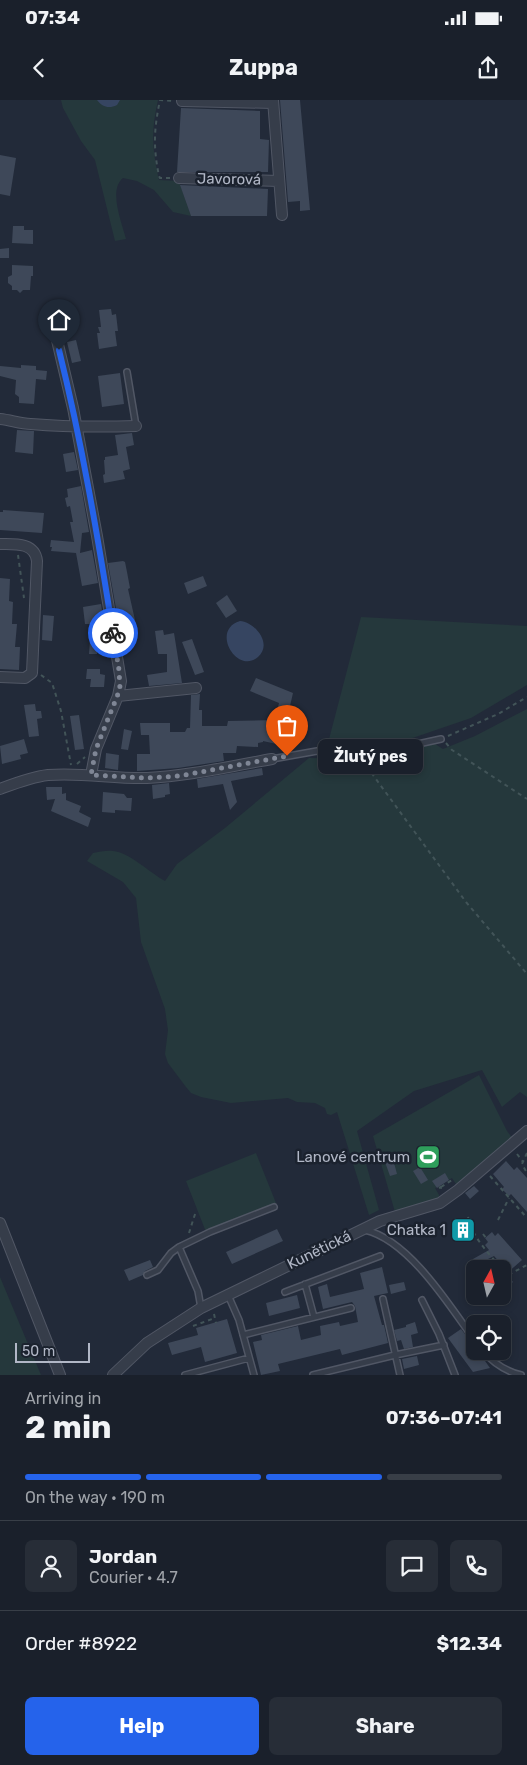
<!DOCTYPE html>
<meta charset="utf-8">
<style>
:root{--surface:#1a202b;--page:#272d37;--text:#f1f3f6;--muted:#9fa3a9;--line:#383e47;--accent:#2563eb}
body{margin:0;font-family:Rubik,sans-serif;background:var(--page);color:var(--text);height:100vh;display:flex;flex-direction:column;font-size:19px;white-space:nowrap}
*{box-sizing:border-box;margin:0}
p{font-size:16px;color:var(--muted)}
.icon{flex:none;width:28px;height:28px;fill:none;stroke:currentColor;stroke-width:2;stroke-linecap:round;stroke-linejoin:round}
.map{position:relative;height:1275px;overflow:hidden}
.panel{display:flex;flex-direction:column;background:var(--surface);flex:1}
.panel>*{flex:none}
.needle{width:32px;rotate:8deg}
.tools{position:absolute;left:466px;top:1160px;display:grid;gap:10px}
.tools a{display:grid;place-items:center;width:45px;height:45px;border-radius:8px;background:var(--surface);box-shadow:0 2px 8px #0003,0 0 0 1px var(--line);font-size:25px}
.scale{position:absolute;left:15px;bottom:12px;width:75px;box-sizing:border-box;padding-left:5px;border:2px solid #b1b7c6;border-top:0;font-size:14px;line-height:18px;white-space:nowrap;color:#b1b7c6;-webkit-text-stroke:4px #1b222e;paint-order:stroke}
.pin{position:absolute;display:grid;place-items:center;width:42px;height:42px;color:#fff;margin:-51px -21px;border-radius:50% 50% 50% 0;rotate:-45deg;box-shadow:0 0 5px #0007}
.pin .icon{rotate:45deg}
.courier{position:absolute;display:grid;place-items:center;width:50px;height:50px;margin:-25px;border:4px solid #2563eb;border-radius:50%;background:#fff;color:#222;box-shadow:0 1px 6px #0007}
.bubble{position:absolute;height:35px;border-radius:8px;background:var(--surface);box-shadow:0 2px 8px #0003,0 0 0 1px var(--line);font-size:16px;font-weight:700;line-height:35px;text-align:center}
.head em{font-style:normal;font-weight:700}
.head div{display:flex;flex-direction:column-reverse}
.head{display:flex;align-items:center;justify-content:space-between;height:85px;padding:0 25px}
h1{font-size:32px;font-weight:700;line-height:38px}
.bar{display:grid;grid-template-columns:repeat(4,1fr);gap:8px 5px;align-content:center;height:60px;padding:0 25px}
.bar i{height:6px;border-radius:4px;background:var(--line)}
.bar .active{background:var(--accent)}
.bar p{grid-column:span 4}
.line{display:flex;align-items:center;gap:12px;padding:0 25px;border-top:1px solid var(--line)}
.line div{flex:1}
.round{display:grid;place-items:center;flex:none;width:52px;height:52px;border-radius:8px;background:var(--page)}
.button{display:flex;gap:10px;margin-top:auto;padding:10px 25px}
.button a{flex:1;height:58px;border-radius:8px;background:var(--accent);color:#fff;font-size:20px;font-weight:700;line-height:58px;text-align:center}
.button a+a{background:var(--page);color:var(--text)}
.status{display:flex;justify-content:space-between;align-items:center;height:35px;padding:0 25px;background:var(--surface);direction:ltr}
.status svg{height:14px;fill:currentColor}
header{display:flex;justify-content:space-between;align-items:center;height:65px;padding:0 25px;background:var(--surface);font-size:22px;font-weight:700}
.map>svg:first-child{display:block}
.green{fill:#25383c}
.water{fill:#364561}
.building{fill:#3e4859}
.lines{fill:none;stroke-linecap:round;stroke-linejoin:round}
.service-casing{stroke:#515765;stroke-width:8}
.minor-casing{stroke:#515765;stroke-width:12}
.path{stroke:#425458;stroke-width:2;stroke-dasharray:4 4;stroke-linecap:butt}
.service{stroke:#363d4a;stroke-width:5}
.minor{stroke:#363d4a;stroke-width:10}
.done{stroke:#7f8695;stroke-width:5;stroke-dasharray:0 9}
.route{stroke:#2563eb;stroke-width:6}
.labels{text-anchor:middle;stroke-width:5;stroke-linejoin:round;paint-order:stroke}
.street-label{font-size:15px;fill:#b1b7c6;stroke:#1b222e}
.poi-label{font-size:15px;fill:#b1b7c6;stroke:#1b222e;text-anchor:end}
</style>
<div class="status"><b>07:34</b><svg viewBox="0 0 49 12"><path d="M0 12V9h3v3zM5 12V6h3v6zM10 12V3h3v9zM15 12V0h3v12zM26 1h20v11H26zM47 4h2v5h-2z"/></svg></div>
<header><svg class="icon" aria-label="back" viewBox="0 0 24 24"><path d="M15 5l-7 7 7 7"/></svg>Zuppa<svg class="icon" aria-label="share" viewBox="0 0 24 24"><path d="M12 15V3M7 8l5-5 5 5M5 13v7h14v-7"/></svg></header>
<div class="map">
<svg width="527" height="1275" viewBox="0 0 527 1275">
<rect width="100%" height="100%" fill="#222a39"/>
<path class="green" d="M61,0H158C151,32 152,48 159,80L179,81L191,116L173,112L154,90L137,81L123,78C108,90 122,123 126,139L115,141L95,60L81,41L63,8Z
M361,517L527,526V585L471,618L395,644L328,643Z
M527,609V997L520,992L502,1007L482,970L414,991L357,1031L379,1110L369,1115L337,1012L331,1015L327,1014L325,1008L315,1003L297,1002L288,998L231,1003L201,997L191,993L186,987L168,963L165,954L168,930L165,909L141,842L136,798L123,782L87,761L93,753C99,752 107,750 113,751C129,752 150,773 165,781L177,764L225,728L309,658L367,659L435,644L443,649L475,636Z
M479,975L507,1031L513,1039L458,1087L452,1078L435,1088L439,1095L438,1102L395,1112L373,1036Z
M256,1053L276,1103L206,1132L186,1081Z
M0,1177L41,1275H0Z"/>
<path class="water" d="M97,0H120L117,5C109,9 102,7 97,0Z
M240,521C255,522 273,544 258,557C237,575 210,530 240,521Z"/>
<path class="building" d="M280,0H300L310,110L300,111V101L288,102Z
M181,8L260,11V39L269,40L268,72H177Z
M0,55L16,58L10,96L0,94Z
M180,85L268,89L267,116H191Z
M13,126H24V130H33V144L12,143Z
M9,148V158H0V149Z
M12,165L33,166V176H31L30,190H23L20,193L17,190H12V186L8,183V177L12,175Z
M111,209L112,215L116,214L118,231H115L117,246L99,249L97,233H100L98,227H101L99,210Z
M76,240L81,261L72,263L67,242Z
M21,265L36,266V270L47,271L46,280L36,279L34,304L19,303V297L15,294L16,280L0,276V266L21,268Z
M120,273L124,304L102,307L98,276Z
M17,330L34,331L33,354L15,352Z
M132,333L134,345L126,347L130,369L123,371L125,379L104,383L103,375L105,374L104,360H105V357L118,355L115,335Z
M74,352L78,370L66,372L63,354Z
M81,386L89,432L82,433L80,453L92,450L98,483L82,486L76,453L51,451L52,447H50L51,440L74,442L70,422H73L70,406L67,407L65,398L68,397L67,389Z
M3,410L44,413L42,433L0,430V412H3Z
M123,461L125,462L127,472L130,488L128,489L137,529L134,530L135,535L121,537L108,463Z
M203,476L207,486L188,494L184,483Z
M0,478L10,479L9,501L13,502L12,524H17L15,547H20L19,570L0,569Z
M227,495L237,511L226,518L216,503Z
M101,504L107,542H104V553L97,552V554H89L91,524H85L83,507Z
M43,515L54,516L52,541L42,540Z
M163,530L164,535L174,533L182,583L149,586L147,575L167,572V554H158L155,531Z
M192,539L204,572L195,575L182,542Z
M87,569H100V574L105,575L104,587H90L91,579H86Z
M256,578L293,593L281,645L263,641V642L258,643V647L237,646L236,653H223L224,661L178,668L137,671V654H150L149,635H141L140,623H170V632H185L187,628H190L191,595L200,594L199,610H202V626H227L228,621L275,620L279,603L250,591Z
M35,604L36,611H41L42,618L37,619L39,636L29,637L24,605Z
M79,615L84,649L75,650L70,616Z
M124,629L132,631L128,650L121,649Z
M24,639L28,653L20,655L21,659L2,664L0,646Z
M106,653L119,655L118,670L105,668Z
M262,668L263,675L231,681L237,702L230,710L223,684L198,688L197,679Z
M169,683L170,694L165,695V697L153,699L152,685Z
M46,687H62V694L66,693V700L81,706L79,712L91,718L88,727L51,711L55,699L47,700Z
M103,692L124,694L127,698H132L131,711L115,710V713L102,712Z
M393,1059L397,1074L390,1076L385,1062Z
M506,1061L514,1070L517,1067L527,1078V1112L511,1094L509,1096L502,1089L504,1087L493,1074Z
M420,1067L428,1080L421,1084L413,1071Z
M445,1073L449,1080L437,1088L432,1081Z
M474,1086L479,1091L470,1099L465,1093Z
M277,1129L283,1141L232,1164L226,1152Z
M492,1132L495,1136L498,1133L522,1160L506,1174L513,1182L502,1191V1165L494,1156L476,1165L473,1159L489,1150L485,1145L488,1142L485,1138Z
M150,1160L153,1167L145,1171L143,1175L129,1181L124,1170Z
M382,1167L388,1193L374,1196L382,1225H384L388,1243L342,1255L340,1249L278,1264L280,1271L261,1275L253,1242L262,1240L261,1235L298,1226L301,1240L321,1235L320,1226L339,1222L340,1226L358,1222L355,1206L352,1202L323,1209L318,1187L327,1184L330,1197L364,1189L360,1173Z
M404,1182L406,1190L391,1194L389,1185Z
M297,1195L300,1208L269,1216L266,1203Z
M227,1219L237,1253L205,1262L201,1247L172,1255L168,1243L198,1235L196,1228Z
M415,1222L418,1233L411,1235L413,1247L404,1249L401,1240L397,1241L394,1230L406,1227V1225Z
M461,1229L475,1247V1251H478L490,1268L473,1272L448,1238Z
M417,1256L419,1265L404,1269L402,1259Z"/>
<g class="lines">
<defs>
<path id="service" d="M127,272L136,326
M272,659L317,651L356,652L395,649L441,639
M365,1130C409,1140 450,1206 475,1241
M179,1147L198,1191L201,1208
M147,1175L158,1170L171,1153L179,1147L210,1132L274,1107
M305,1184L314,1217
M285,1192L380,1156
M228,1195L239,1220L254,1275
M383,1199L400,1275
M422,1200L439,1234L455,1275
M243,1235L351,1208
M483,1251C494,1264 505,1271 521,1275
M185,1275L249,1258
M313,1275L395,1255L444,1245"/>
<path id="minor" d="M273,0L282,115
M182,1L273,3
M179,78L279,81
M56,236L73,308L97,436L121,581L118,596L96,649L91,675
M0,319C11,320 20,324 31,324C66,327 101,327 136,326
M0,444C14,444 35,442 37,461L32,573L25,578L0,577
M118,596L196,588
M0,689C16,683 31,677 48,675C81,672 114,679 147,678C189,676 231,666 272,659
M0,1123L60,1275
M113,1275L147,1243L201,1208L380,1121L440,1103L458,1090L527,1031"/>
</defs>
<use href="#service" class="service-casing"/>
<use href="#minor" class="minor-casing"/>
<path class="path" d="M170,78H160L159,76C153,47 154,29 160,0L173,1
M18,455L24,498
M41,575L52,583L61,611L71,665
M448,636L498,614L527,597
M446,643L452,650L527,699
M362,660L466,802L527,874
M77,664L85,657
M527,1053L522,1064L527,1073
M517,1054L523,1062
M490,1076L527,1118
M441,1087L452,1080
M439,1088L441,1087V1091
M468,1117C473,1140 493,1158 508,1175L527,1165
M498,1120L509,1098
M189,1133L196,1111
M483,1134L486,1138
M214,1214L216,1223
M484,1221L485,1224
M193,1226L215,1218"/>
<use href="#service" class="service"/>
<use href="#minor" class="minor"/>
</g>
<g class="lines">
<path class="done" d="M113,533L119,570L120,589L96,649L91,675L146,678L179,676L287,656"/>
<path class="route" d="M59,250C82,343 98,438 113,533"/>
</g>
<defs>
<symbol id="stadium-square" viewBox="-11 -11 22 22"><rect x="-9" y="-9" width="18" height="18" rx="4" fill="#2e9e5b" stroke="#1b222e"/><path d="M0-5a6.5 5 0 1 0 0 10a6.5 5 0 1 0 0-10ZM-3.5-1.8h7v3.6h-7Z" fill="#fff"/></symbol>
<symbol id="building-square" viewBox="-11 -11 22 22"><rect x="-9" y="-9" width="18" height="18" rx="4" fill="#0f9aa8" stroke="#1b222e"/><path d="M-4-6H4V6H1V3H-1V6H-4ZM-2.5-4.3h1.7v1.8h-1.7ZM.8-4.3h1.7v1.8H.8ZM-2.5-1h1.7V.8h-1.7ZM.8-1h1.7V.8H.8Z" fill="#fff"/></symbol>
</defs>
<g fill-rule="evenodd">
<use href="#stadium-square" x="414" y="1043" width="28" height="28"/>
<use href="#building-square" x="449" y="1116" width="28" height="28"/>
</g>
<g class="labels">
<g class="street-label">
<text transform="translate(229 79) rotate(1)" y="5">Javorová</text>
<text transform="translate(319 1150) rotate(-26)" y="5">Kunětická</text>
</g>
<g class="poi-label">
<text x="410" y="1062">Lanové centrum</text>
<text x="446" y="1135">Chatka 1</text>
</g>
</g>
</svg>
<div class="tools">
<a><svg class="needle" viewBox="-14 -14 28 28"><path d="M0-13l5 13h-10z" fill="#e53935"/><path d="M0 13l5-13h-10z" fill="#9fa3a9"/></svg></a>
<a><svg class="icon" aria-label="locate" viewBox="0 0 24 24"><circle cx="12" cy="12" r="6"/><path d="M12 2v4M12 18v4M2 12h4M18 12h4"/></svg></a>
</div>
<div class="scale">50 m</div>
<div class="pin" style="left:287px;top:656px;background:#ea580c"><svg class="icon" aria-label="bag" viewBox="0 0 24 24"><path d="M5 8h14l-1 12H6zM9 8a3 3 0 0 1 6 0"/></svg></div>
<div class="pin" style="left:59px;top:250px;background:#1f2937"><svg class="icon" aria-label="home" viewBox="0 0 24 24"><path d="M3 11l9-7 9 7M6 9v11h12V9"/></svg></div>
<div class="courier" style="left:113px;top:533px"><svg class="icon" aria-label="bike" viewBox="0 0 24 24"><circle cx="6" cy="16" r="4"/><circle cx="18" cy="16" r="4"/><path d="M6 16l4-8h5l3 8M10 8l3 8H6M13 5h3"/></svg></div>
<div class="bubble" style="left:318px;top:639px;width:105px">Žlutý pes</div>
</div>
<section class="panel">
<div class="head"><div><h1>2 min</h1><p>Arriving in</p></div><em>07:36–07:41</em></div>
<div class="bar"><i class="active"></i><i class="active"></i><i class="active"></i><i></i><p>On the way · 190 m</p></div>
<div class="line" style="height:90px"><a class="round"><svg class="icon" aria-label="person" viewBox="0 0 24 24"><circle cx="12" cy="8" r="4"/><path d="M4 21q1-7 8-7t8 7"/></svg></a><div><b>Jordan</b><p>Courier · 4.7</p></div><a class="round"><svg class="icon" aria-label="chat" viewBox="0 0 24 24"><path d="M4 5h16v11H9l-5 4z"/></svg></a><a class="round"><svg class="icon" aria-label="phone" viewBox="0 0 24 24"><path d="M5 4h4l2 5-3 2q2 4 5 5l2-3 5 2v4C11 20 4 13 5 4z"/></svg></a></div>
<div class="line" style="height:65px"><div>Order #8922</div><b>$12.34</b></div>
<div class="button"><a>Help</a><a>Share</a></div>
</section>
